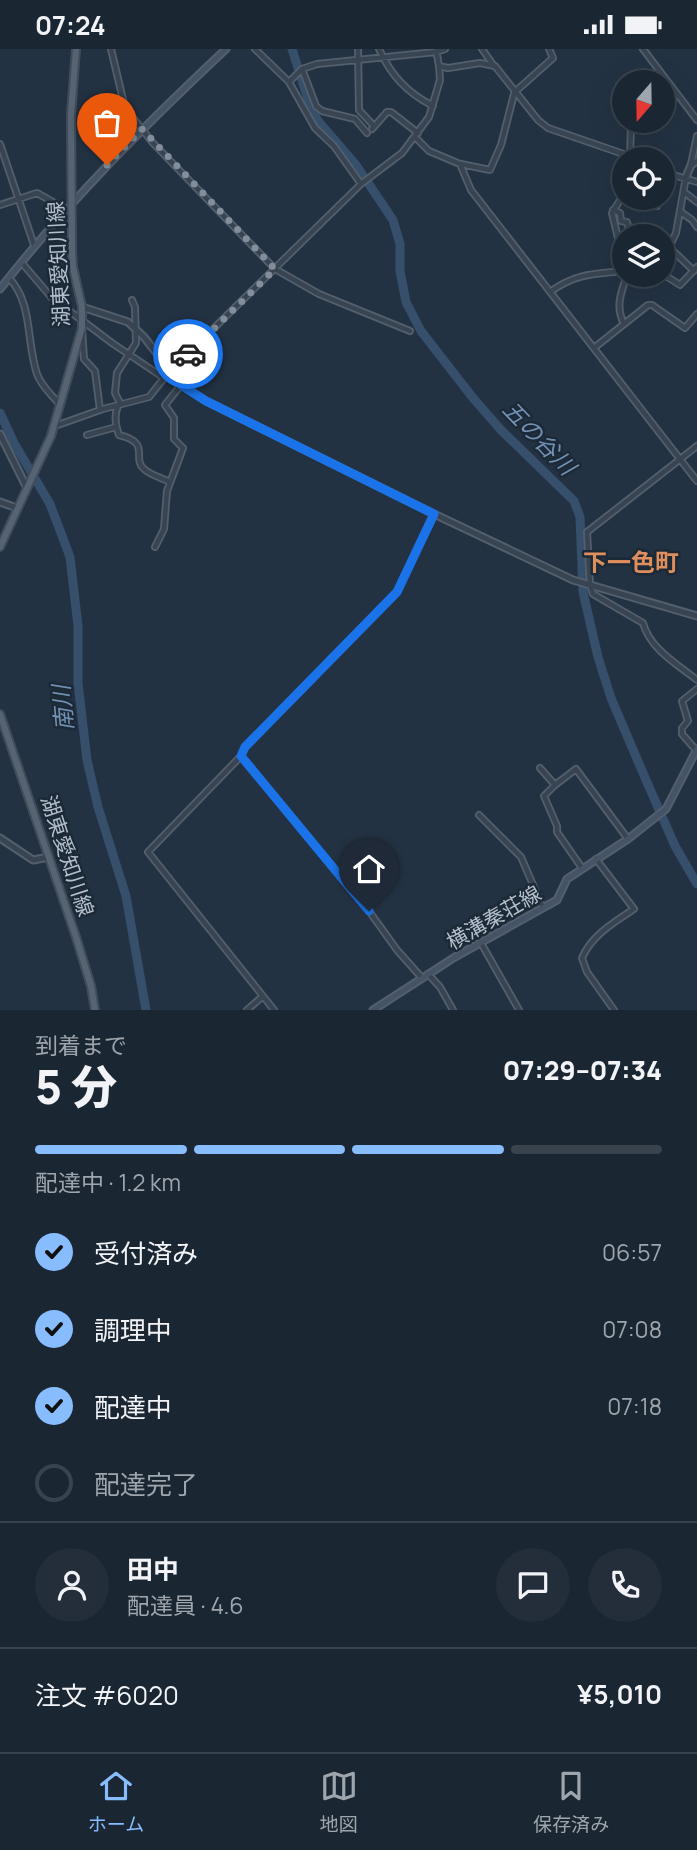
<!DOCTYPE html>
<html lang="ja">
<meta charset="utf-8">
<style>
:root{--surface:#1a2632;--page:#232e3a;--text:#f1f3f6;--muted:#9fa5ac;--line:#38434d;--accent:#87bcff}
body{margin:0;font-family:Manrope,"Noto Sans JP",sans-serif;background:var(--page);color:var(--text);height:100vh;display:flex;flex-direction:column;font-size:26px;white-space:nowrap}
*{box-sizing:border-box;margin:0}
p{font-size:23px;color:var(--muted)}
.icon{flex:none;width:38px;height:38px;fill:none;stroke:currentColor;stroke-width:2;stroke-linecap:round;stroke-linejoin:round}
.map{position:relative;height:961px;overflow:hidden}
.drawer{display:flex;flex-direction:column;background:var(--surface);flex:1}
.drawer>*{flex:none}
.needle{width:46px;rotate:200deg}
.controls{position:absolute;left:612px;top:21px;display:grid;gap:14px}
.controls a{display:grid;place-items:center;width:63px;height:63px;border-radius:50%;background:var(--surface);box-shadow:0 7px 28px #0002,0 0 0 2px var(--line);font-size:35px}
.pin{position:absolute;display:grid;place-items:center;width:60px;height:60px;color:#fff;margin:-72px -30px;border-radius:50% 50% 50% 0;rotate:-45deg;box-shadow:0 0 7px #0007}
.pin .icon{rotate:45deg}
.courier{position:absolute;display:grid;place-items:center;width:70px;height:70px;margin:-35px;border:5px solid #1a73e8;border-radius:50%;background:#fff;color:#222;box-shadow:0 2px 9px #0007}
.summary em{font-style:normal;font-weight:800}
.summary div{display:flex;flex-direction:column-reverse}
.summary{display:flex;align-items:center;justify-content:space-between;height:119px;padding:0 35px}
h1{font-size:46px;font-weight:800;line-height:52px}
.bar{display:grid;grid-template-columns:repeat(4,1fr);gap:10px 7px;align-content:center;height:84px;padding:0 35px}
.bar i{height:9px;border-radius:5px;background:var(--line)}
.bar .on{background:var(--accent)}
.bar p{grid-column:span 4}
.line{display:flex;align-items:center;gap:18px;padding:0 35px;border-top:2px solid var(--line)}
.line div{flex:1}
.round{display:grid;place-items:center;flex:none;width:74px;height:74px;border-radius:37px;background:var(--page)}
ol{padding:0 35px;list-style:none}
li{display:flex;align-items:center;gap:21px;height:77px}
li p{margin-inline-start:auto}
li .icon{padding:7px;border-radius:50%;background:var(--accent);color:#111;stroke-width:4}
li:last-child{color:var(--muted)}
li i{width:38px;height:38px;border:4px solid var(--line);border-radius:50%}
.status{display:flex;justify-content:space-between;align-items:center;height:49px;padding:0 35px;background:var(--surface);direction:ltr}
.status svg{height:19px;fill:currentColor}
.dock{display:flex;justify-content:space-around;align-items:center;height:98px;border-top:2px solid var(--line);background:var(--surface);font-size:19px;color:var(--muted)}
.dock a{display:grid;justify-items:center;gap:4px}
.dock .on{color:var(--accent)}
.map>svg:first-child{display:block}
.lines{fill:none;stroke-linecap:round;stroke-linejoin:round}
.river{stroke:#364f6b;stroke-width:9}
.minor-casing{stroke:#535f6c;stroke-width:8}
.tertiary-casing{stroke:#535f6c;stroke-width:9}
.secondary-casing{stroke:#535f6c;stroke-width:9}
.primary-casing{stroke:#424d5b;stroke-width:10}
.minor{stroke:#384452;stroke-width:4.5}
.tertiary{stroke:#384452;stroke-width:5}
.secondary{stroke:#455366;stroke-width:5}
.primary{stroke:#566372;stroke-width:6}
.done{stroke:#828e9c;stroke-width:7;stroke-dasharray:0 12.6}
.route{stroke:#1a73e8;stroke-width:9}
.labels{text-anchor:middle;stroke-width:5;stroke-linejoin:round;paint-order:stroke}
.street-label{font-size:21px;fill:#b5bfcc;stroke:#1c2937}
.water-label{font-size:23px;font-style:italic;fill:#7291b2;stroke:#1c2937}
.quarter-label{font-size:24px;font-weight:bold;fill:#df8e5d;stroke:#1c2937}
</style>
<div class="status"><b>07:24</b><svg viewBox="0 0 49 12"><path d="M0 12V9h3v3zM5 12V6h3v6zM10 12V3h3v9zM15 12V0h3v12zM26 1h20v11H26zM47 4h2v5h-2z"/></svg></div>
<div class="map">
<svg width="697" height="961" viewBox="0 0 697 961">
<rect width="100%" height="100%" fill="#233243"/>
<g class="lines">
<path class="river" d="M292,0L310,57L318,72L356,116L393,171L400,195V222L406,253L421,282L473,349L501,381L574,452L580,468L583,543L598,608L611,649L646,731L675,797L697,835
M0,364L14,394L50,455L70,508L78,577V634L87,711L98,758L126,847L146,961"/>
<defs>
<path id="minor" d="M111,0L125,59L153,94L275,220L319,245L410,282
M255,0L289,33L315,79L334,97L361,135
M358,0L359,61L374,77
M379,0C391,26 406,43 433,57
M436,0L439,17L448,19L480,14L495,17L538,71L548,79L638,110
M482,0L494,17
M643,0L697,71
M302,20L316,57L322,62L355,70L367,84
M289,33L302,20L317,15L436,3L445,0
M516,42L553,9L549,0
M663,54L675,45
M372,80L387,63H391L418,84
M415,88L429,102L460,115L471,141L697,432
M0,95L34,196
M630,107L631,78L640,72
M461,115L490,121L501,96L515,41
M691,115L697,87
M663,123L697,133
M625,143L612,164L625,218
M684,143L697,153
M622,148L657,157L658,153
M0,156L37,144L67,161
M613,161L620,164L621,172L627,173L630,184L640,187
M681,163L692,171L697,178
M663,196L670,199L694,222
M663,211L676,184L686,128
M22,214L51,248L112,294L164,329
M663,225L680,236L697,218
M9,229C33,254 26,292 37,325C41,337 52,346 60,356
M550,243C576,224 595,225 625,222
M132,251L135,258L136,294L117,324L115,344L120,354C113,364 115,375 119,386C152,394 131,409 144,420C150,426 162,429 170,433
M624,275C615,257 621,244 627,226
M82,280L84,310L95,322L100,361
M594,299L648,256H652L685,279L697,265
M55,377L103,360L149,348L169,323L361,135L402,104L429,68L440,31L439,17
M87,386L116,378
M697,397L587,483L590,536L593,545L643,574C650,600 677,615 697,631
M155,498L164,480L167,442L183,399L174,390V369L165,356L181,336
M696,701L682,685V679L688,672L682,652L697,640
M241,707L369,862L397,901L422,929
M540,719L555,736L576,720L628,790
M555,736L544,747L557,777V783L582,819
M479,766L521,808L543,859
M596,810L634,860C614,873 591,887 582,909L587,923L614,961
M481,894L519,961
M428,925L440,938L453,961
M247,961L263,947
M274,961L148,803L241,707L245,698L397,543L434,465"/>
<path id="tertiary" d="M686,128L691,116L697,112
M82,258L128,273L144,288L181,336L206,352L434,465L573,531L697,567
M0,385L27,439
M0,453L17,459
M0,789L33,811L49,808"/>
<path id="secondary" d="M0,240C68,153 145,76 226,0
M373,961L455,908L557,851L567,830L628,790L666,760L697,700"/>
<path id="primary" d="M0,498L51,387L82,279V258L73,218L72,204L71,66L76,0
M0,665L76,888L91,937L95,961"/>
</defs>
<use href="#minor" class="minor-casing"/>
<use href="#tertiary" class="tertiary-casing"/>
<use href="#secondary" class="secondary-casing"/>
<use href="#primary" class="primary-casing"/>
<use href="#minor" class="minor"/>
<use href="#tertiary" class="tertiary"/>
<use href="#secondary" class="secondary"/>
<use href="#primary" class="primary"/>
</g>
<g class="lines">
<path class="done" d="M107,116L142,80L275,220L188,305"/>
<path class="route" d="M188,305L169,323L181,336L206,352L434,465L397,543L245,698L241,707L369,862"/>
</g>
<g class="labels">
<g class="street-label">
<text transform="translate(59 215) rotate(-93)" y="7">湖東愛知川線</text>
<text transform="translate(67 807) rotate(72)" y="7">湖東愛知川線</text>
<text transform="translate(494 869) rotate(-30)" y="7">横溝秦荘線</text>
</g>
<g class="water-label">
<text transform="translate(539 389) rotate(46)" y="8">五の谷川</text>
<text transform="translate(63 659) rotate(-95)" y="8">南川</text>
</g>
<g class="quarter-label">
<text x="631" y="522">下一色町</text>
</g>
</g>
</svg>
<div class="controls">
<a><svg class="needle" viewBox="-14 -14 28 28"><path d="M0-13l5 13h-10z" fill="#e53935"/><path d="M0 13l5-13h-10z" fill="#9fa5ac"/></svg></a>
<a><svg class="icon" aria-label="locate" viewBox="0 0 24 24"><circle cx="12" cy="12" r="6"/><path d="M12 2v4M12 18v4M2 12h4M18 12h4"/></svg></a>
<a><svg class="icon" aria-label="layers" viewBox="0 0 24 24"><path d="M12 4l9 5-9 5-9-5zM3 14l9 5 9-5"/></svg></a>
</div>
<div class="pin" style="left:107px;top:116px;background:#ea580c"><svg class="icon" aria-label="bag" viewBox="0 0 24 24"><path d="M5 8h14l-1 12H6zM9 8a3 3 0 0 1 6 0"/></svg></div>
<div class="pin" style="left:369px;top:862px;background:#1f2937"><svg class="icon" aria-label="home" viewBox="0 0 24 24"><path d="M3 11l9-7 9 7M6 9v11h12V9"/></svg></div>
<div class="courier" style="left:188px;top:305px"><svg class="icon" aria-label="car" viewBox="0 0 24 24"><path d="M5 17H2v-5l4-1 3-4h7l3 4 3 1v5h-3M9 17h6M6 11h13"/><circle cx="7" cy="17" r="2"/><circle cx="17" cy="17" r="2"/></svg></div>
</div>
<section class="drawer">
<div class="summary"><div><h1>5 分</h1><p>到着まで</p></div><em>07:29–07:34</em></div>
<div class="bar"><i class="on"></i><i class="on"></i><i class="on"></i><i></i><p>配達中 · 1.2 km</p></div>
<ol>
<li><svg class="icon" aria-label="check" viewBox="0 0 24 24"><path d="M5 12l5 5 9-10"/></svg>受付済み<p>06:57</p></li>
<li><svg class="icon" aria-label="check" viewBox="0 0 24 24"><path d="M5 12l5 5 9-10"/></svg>調理中<p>07:08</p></li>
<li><svg class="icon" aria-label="check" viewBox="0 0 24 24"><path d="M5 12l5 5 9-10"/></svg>配達中<p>07:18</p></li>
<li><i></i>配達完了</li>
</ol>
<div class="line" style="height:126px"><a class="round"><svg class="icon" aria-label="person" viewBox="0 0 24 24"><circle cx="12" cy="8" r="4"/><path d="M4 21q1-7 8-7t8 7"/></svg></a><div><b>田中</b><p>配達員 · 4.6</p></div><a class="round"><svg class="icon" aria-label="chat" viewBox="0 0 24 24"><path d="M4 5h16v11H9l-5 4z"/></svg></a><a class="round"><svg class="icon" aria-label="phone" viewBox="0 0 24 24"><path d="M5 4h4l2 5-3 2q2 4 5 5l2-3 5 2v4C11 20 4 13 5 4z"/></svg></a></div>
<div class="line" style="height:91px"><div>注文 #6020</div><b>¥5,010</b></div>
</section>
<nav class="dock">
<a class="on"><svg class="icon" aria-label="home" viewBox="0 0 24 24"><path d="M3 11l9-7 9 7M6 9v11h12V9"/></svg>ホーム</a>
<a><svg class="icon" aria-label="map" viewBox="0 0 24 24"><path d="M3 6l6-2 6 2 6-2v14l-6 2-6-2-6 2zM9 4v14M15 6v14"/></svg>地図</a>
<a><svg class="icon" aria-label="saved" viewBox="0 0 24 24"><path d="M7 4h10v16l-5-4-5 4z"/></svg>保存済み</a>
</nav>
